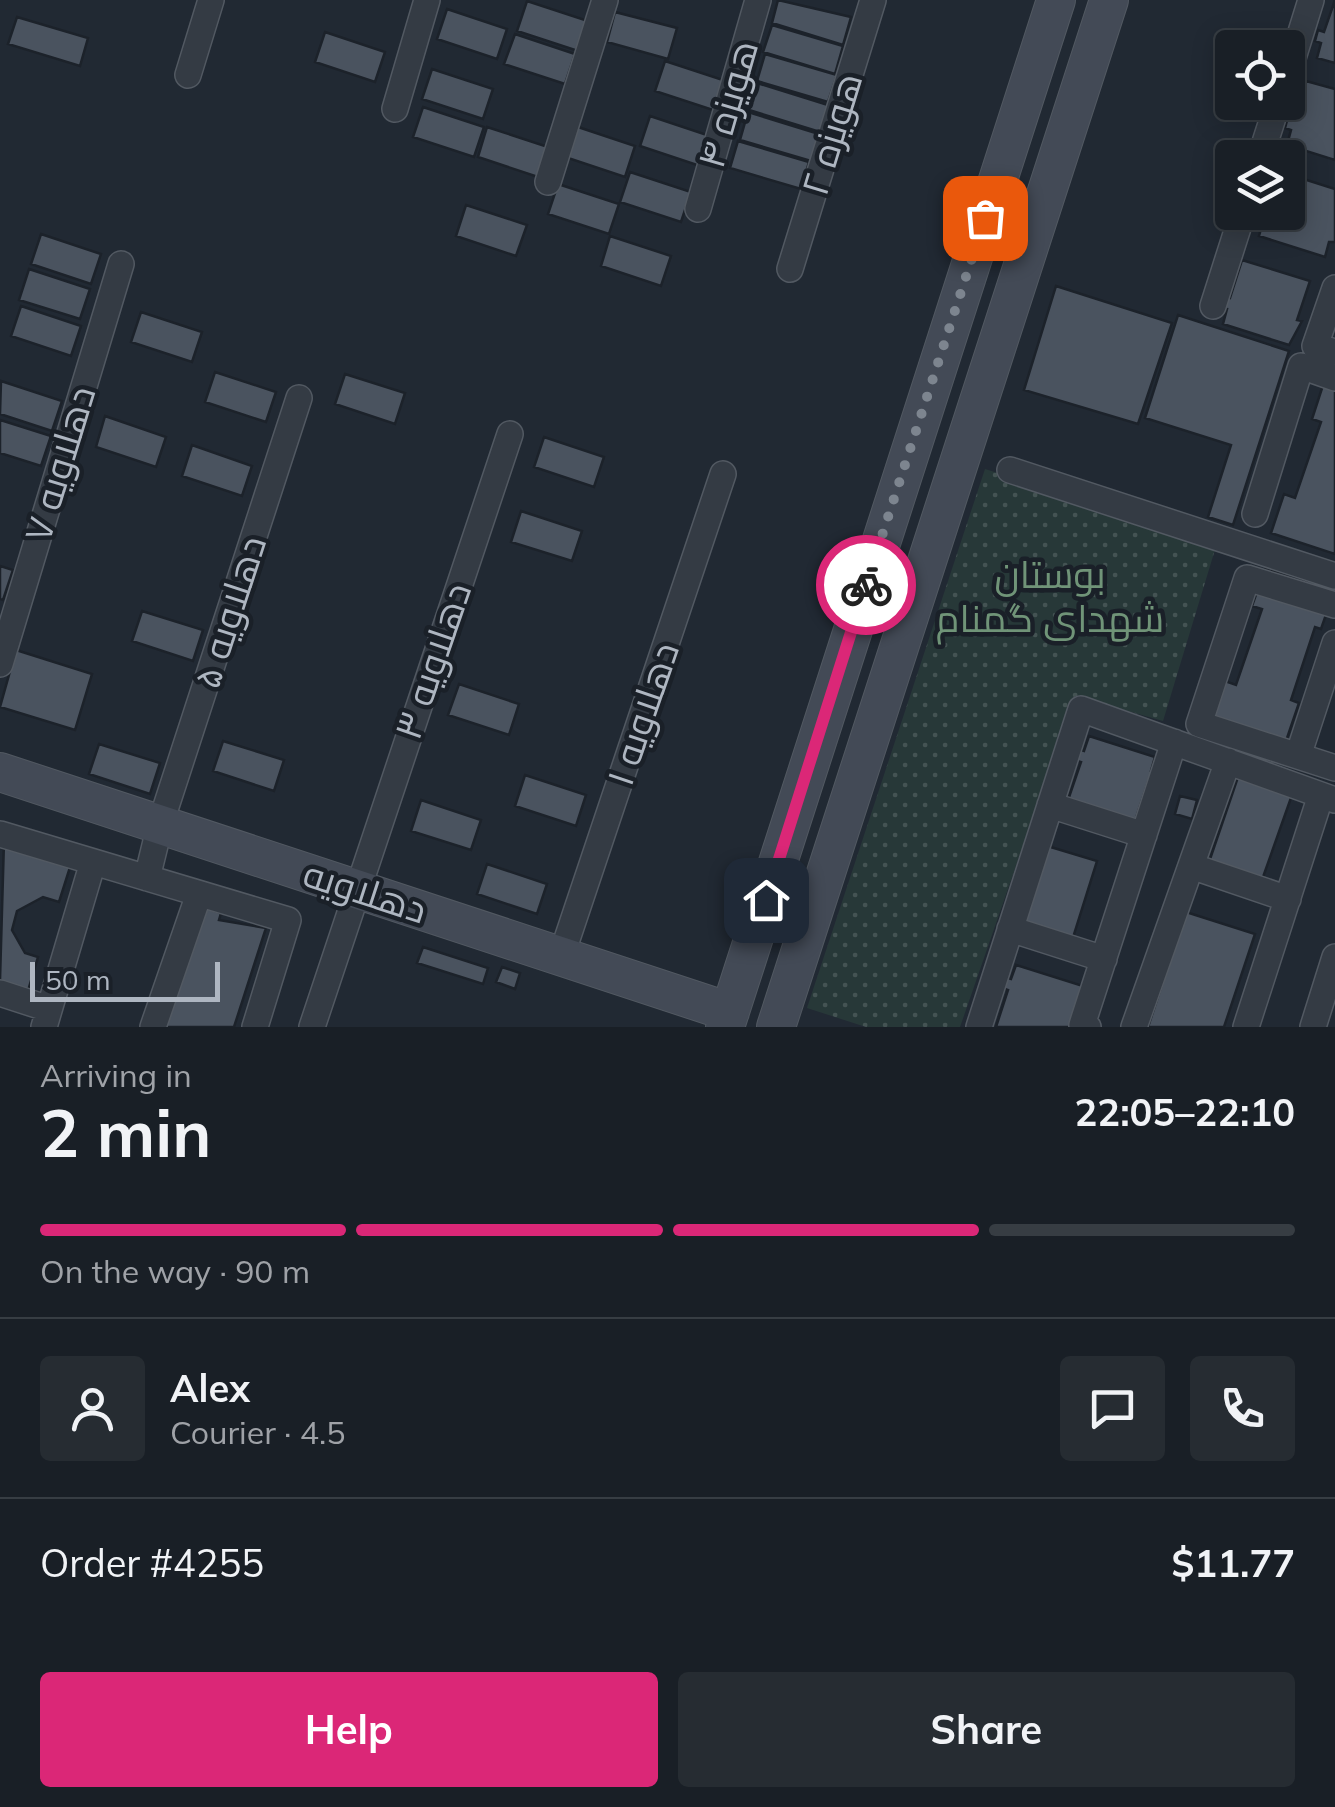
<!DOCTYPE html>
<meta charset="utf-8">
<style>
:root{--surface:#191f26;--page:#262c32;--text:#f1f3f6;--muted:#9fa2a7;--line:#373d43;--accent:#db2777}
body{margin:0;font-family:Mulish,Cairo,sans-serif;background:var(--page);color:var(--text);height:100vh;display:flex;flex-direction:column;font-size:38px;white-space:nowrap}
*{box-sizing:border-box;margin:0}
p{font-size:32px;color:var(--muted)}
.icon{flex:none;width:55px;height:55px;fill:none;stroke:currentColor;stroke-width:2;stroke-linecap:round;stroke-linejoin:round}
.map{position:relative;height:1027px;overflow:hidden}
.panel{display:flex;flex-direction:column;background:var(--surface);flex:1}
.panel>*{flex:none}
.buttons{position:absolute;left:1215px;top:30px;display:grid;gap:20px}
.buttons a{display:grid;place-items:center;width:90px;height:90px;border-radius:10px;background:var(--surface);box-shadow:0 5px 25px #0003,0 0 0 2px var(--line);font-size:50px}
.scale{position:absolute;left:30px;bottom:25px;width:190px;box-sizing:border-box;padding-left:10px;border:5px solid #aeb6c1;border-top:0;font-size:28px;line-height:35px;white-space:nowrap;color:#aeb6c1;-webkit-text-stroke:8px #1a2028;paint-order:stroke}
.pin{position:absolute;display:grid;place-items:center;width:85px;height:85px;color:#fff;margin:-42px;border-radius:20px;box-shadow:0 5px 15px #0006}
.courier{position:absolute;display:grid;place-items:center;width:100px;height:100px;margin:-50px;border:8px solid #db2777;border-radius:50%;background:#fff;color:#222;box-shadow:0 2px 12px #0007}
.headline em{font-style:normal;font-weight:700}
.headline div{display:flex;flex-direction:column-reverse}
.headline{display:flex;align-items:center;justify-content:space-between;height:170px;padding:0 40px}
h1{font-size:65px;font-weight:700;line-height:75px}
.bar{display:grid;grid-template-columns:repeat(4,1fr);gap:15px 10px;align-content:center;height:120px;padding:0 40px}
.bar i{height:12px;border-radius:8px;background:var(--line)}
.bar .current{background:var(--accent)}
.bar p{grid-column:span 4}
.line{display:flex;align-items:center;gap:25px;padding:0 40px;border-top:2px solid var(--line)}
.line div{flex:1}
.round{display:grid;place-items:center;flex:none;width:105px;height:105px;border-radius:10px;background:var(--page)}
.cta{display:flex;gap:20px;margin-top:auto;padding:20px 40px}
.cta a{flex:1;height:115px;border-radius:10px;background:var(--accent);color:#fff;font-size:40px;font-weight:700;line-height:115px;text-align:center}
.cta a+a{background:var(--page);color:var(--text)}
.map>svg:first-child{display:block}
.park{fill:url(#park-dots)}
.building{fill:#4a535f;stroke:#1c222a;stroke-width:2.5}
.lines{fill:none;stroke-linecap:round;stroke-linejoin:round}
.street-casing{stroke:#525962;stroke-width:28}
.secondary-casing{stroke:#525962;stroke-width:40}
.street{stroke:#343b44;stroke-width:25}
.secondary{stroke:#434a56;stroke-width:38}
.done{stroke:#7d858f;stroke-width:10;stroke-dasharray:0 18}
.route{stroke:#db2777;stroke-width:12}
.labels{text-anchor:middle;stroke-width:9;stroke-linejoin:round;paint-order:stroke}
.street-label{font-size:38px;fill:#aeb6c1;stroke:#1a2028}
.park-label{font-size:38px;fill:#709478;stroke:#1a2028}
</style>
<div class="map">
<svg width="1335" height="1027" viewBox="0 0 1335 1027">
<defs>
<pattern id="park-dots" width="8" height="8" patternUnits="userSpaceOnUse" patternTransform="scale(2.5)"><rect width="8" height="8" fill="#273838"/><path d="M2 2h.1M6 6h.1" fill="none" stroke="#445353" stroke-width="1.8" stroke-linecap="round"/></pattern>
</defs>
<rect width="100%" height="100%" fill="#212933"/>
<path class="park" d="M985,469L1217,543L1163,721L1075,696L960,1027H866L807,1008Z"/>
<path class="building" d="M778,0L851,17L843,45L772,23Z
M1335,0V63L1317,58L1321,43L1315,41L1318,30L1324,32Z
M527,1L588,21L578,51L517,31Z
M447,9L507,29L497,59L437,39Z
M615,12L677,28L668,59L607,42Z
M17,17L88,38L80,66L8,44Z
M772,25L843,46L835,74L763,52Z
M325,32L385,52L375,82L315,62Z
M515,34L575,54L565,84L504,64Z
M765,54L837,75L828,102L757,81Z
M665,61L726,81L716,111L655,91Z
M432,69L493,89L483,119L422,99Z
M1306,81L1335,89V160L1287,145L1291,130L1285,128L1288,117L1294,119Z
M757,83L828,105L820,132L749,110Z
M423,107L484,127L474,157L413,137Z
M748,112L819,134L811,161L740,140Z
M650,116L710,136L700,166L640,146Z
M575,126L635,146L625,177L565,157Z
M487,127L548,147L538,177L478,157Z
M738,141L809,162L801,189L730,168Z
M630,172L691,192L681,222L620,202Z
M1288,174L1335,189V242H1329L1325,257L1259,236L1263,222L1256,219L1259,212H1288Z
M558,184L619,204L609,234L548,214Z
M466,205L527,225L516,256L456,236Z
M41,234L101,254L91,284L31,264Z
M610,236L671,256L661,286L601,266Z
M1242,260L1310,281L1297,320L1302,321L1289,345L1223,324L1227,309L1221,308L1224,296L1230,298Z
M29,269L90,289L80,319L19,300Z
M1056,286L1172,323L1138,424L1024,390Z
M21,306L81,326L71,356L11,336Z
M141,312L202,332L192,362L131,342Z
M1178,315L1289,351L1233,525L1208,517L1231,445L1145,418Z
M215,372L276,392L266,422L205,402Z
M345,374L405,393L395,424L335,404Z
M1,381L62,401L52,431L0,414Z
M1324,382L1335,386V554L1271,533L1284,494L1295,498L1321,422L1312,419Z
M105,416L166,437L156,467L96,447Z
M0,420L51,436L41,466L0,453Z
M544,437L604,457L594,487L534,467Z
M192,445L252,466L242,496L182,476Z
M521,511L582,531L572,561L511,542Z
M0,566L13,570L3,600L0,599Z
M1265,569L1334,592L1321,629L1315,627L1291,700L1299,703L1285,744L1212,720L1225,681L1236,685L1262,609L1252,606Z
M142,611L203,630L193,661L132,641Z
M16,650L92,674L75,730L0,707Z
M459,684L519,704L509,735L448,715Z
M1089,736L1155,757L1151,771L1156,773L1152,784L1148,782L1135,821L1068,800L1081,762L1074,760L1078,749L1084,751Z
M223,741L284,760L274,791L213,771Z
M99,744L160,763L150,794L89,774Z
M525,775L586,795L576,826L515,806Z
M1238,777L1292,795L1262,880L1209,862Z
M1180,796L1197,800L1192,819L1175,814Z
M421,800L481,820L471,850L411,831Z
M4,841L72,861L59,902L43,897L17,911L12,930L25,953L38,957L27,994L0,980Z
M1044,845L1097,861L1070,947L1017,931Z
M487,864L547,884L537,914L477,894Z
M204,907L221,913L219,920L266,928L234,1027H165Z
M1186,912L1255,934L1224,1027H1148Z
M423,947L488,968L483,984L417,963Z
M1016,965L1083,986L1070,1027H996L1008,990L1002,988L1005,977L1011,979Z
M502,967L520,973L515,989L496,982Z"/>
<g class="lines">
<defs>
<path id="street" d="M1288,74L1311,0
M188,75L211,0
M395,109L427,0
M1260,158L1278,102
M548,182L605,0
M698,209L758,0
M790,269L873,0
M1335,288L1315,346L1335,352
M1213,306L1243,212
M1010,470L1335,576
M1255,514L1301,366L1335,378
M1335,605L1247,578L1199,724L1335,768
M0,664L121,264
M1298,756L1335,643
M1050,805L1144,835
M0,834L288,920L255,1027
M1191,866L1288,899
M147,878L160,825L299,398
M1010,929L1104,959
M562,954L723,474
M0,993L49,1009
M44,1027L93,862
M153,1027L199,894
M312,1027L510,434
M979,1027L1081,709L1335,800
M1088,1027L1082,1025L1174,742
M1134,1027L1228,761
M1246,1027L1321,795
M1313,1027L1335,957"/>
<path id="secondary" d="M0,772L730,1012
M725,1027L1056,0
M776,1027L1109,0"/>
</defs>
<use href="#street" class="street-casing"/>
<use href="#secondary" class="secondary-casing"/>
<use href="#street" class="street"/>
<use href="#secondary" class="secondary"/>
</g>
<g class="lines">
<path class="done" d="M866,585L985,218"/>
<path class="route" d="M766,900L866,585"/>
</g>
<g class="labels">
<g class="street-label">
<text transform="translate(728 104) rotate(-74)" y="13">هویزه ۴</text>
<text transform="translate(832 134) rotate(-73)" y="13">هویزه ۲</text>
<text transform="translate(60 464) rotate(-73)" y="13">دهلاویه ۷</text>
<text transform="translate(230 612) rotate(-72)" y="13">دهلاویه ۵</text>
<text transform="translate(433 661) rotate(-71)" y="13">دهلاویه ۳</text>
<text transform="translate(643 714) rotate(-71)" y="13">دهلاویه ۱</text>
<text transform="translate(365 892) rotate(18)" y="13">دهلاویه</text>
</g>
<g class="park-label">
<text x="1050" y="588">بوستان<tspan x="1050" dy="44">شهدای گمنام</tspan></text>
</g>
</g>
</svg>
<div class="buttons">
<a><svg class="icon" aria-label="locate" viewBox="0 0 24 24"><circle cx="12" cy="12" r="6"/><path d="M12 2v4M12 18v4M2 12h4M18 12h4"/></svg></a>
<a><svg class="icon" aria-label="layers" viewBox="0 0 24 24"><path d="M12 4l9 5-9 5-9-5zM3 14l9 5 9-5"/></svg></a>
</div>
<div class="scale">50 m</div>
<div class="pin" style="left:985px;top:218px;background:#ea580c"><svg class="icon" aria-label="bag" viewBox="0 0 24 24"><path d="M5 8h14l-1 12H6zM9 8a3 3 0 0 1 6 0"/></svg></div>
<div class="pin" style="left:766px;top:900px;background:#1f2937"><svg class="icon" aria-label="home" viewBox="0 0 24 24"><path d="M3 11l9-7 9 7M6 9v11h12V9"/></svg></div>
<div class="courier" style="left:866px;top:585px"><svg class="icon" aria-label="bike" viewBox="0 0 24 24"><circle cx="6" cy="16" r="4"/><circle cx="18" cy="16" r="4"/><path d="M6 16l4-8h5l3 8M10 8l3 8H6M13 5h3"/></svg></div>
</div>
<section class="panel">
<div class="headline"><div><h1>2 min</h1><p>Arriving in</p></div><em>22:05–22:10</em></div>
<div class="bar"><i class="current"></i><i class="current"></i><i class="current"></i><i></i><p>On the way · 90 m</p></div>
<div class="line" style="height:180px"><a class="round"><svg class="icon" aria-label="person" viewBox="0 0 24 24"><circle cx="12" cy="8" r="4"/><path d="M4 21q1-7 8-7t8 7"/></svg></a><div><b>Alex</b><p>Courier · 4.5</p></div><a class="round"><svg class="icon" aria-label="chat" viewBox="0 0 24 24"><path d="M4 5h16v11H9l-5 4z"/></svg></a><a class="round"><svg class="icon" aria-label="phone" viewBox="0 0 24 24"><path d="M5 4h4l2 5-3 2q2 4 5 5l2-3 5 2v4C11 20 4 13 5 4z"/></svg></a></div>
<div class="line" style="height:130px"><div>Order #4255</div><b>$11.77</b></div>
<div class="cta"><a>Help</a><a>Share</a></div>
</section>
